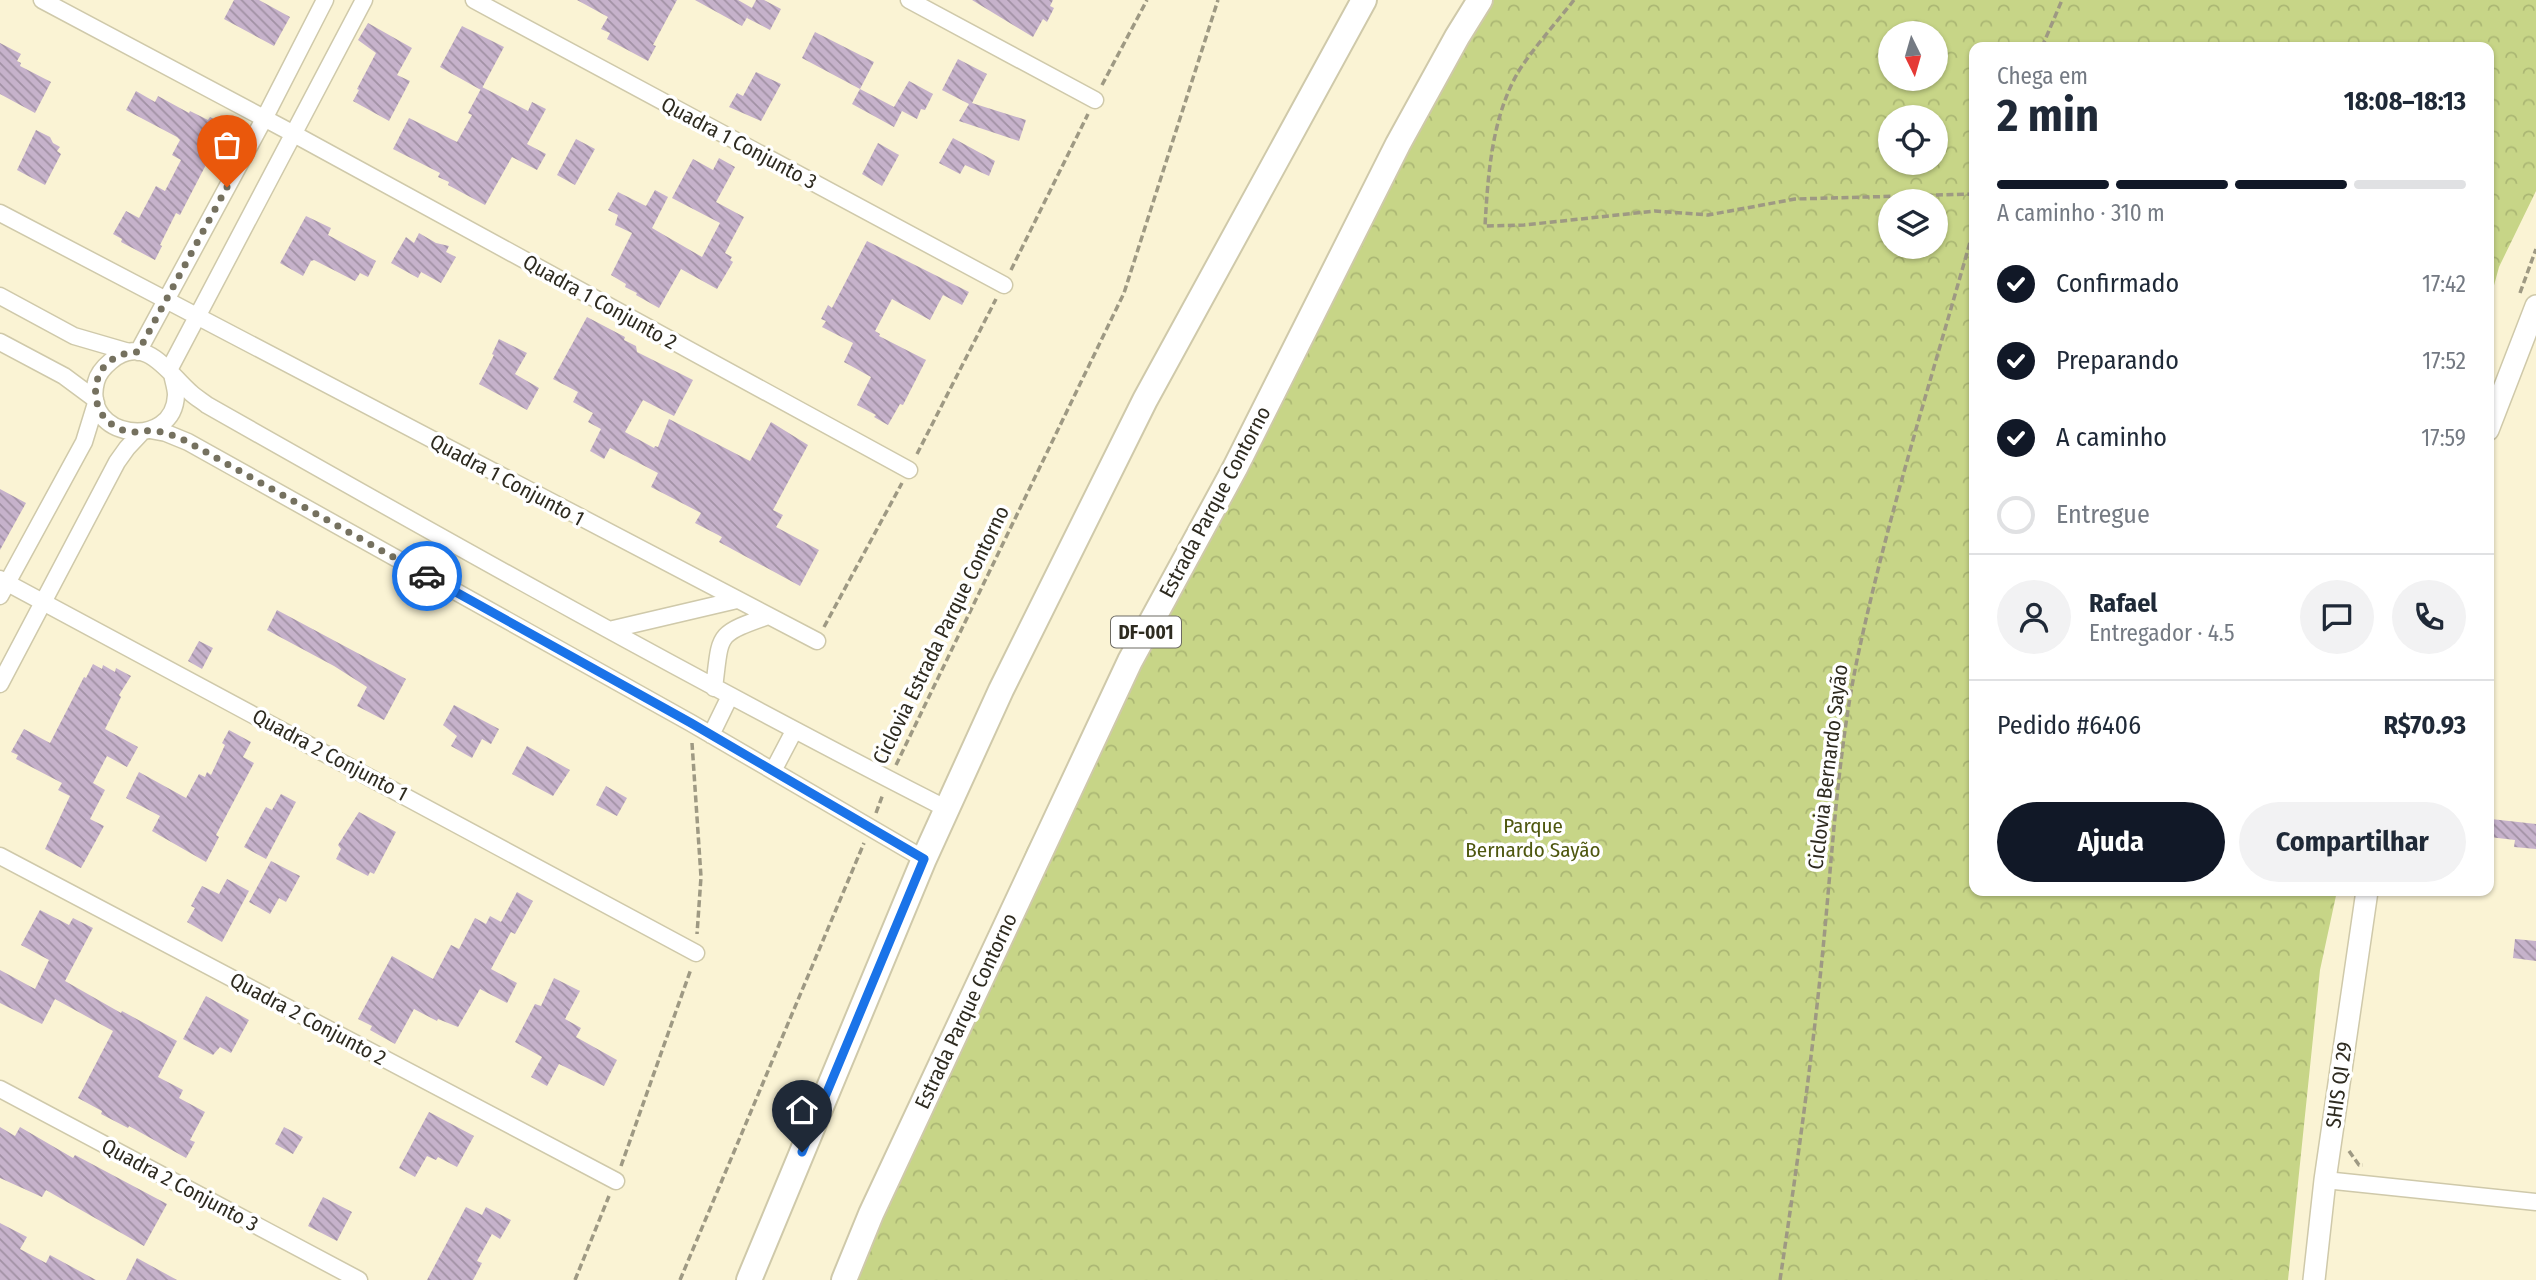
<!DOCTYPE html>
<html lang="pt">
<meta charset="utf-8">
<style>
:root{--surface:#fff;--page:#f2f2f3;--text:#1f2937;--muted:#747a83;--line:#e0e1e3;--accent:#111827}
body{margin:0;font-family:"Fira Sans Condensed",sans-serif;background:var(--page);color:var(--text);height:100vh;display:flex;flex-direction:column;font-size:26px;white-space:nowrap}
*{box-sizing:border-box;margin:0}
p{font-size:23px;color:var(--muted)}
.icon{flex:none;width:38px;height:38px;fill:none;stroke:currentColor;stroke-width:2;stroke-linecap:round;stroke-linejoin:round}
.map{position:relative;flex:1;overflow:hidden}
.drawer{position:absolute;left:1969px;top:42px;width:525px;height:854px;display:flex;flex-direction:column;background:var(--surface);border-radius:14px;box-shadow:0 2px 5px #0004}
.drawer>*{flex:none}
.needle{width:46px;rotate:175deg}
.tools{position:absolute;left:1878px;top:21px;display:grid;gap:14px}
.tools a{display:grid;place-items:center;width:70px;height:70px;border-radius:50%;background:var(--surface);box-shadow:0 2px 5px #0004;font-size:35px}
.pin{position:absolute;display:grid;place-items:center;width:60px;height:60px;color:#fff;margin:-72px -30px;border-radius:50% 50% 50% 0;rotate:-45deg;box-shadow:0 0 7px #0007}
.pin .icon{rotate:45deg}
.courier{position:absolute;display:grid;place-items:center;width:70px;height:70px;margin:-35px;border:5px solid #1a73e8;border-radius:50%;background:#fff;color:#222;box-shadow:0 2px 9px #0007}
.head em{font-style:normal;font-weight:700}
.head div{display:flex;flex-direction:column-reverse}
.head{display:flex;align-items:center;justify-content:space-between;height:119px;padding:0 28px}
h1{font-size:46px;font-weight:700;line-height:52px}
.bar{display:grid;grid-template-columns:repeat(4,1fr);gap:10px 7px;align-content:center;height:84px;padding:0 28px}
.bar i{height:9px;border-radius:5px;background:var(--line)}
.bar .active{background:var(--accent)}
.bar p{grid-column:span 4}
.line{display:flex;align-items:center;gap:18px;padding:0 28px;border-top:2px solid var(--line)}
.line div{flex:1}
.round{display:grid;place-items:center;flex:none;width:74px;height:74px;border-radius:37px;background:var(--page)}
ol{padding:0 28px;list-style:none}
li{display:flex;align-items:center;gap:21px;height:77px}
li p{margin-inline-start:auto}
li .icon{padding:7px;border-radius:50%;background:var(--accent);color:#fff;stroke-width:4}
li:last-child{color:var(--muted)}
li i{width:38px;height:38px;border:4px solid var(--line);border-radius:50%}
.primary-button{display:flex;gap:14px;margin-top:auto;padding:14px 28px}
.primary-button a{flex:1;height:80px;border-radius:42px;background:var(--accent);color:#fff;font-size:28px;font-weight:700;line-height:80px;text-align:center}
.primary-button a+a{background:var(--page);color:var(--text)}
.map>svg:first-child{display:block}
.park{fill:url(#park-crowns);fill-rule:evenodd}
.building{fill:url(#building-back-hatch)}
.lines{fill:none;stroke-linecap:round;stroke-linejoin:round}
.street-casing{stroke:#cfc9aa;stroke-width:19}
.secondary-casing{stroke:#cfc9aa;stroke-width:24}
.primary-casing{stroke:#cfc9aa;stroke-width:28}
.path{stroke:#9e9983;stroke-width:3.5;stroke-dasharray:7 3.5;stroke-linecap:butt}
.street{stroke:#fff;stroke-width:16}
.secondary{stroke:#fff;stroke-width:21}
.primary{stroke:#fff;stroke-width:24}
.done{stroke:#75715f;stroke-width:7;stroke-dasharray:0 12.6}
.route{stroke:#1a73e8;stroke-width:9}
.labels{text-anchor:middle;stroke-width:7;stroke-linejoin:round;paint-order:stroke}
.shield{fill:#fff;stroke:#6d6b63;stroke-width:2}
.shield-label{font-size:19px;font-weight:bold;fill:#2e2b20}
.street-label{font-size:21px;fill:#2e2b20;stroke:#fff}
.park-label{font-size:21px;fill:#4e570f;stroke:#fff}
</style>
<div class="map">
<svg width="2536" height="1280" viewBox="0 0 2536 1280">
<defs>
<pattern id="park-crowns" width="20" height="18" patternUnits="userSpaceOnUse" patternTransform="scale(1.75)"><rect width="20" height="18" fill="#c7d587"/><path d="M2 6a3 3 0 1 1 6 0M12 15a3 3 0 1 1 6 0" fill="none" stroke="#abb774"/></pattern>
<pattern id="building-back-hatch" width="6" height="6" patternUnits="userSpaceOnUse" patternTransform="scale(1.75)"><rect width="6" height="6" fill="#c6b2cb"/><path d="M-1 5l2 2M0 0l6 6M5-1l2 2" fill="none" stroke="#a191a4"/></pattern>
</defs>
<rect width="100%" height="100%" fill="#faf3d4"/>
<path class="park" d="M1476,0H2536V191L2499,267L2489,304L2488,47H1974V891H2337L2320,970L2288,1280H853L1027,848ZM1890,33H1936V79H1890ZM1890,117H1936V163H1890ZM1890,201H1936V247H1890Z"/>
<path class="building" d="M234,0H259L290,17L274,46L224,19Z
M577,0H677L653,45L656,46L648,61L607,39L610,33L601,29L608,17Z
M695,0H738L752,8L756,0H764L781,9L770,30L747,18L749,14L742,26Z
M972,0H1053L1050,6L1054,8L1047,22L1043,19L1033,37Z
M368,23L412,48L397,75L410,81L389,121L353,101L359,90L357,89L376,53L358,40Z
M462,26L504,47L481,90L440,67Z
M815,32L874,62L860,89L802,58Z
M0,43L21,54L17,61L21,63L20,66L51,82L35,113L0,94Z
M958,59L987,74L972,103L1026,120L1019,141L959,121L969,104L942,90Z
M756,72L781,84L761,121L729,107L737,93L743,96Z
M909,81L933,94L925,110L921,109L917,119L902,111L894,127L852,104L860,89L894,107Z
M482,87L528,111L532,102L546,109L527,144L546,154L537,170L512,157L485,205L448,185L449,182L438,177L440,173L393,149L409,118L457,142L472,115L468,113Z
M136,91L155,102L158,96L189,113L190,111L208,120L210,117L226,126L180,215L176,213L160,245L162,246L155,260L121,242L122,239L113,234L126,211L139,218L156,186L165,191L181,160L172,155L180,140L177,137L126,110Z
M36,130L50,137L53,143L60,147L57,151L61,154L45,185L17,170Z
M953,138L995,161L989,176L965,165L960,174L939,163Z
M576,139L595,149L575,185L557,175Z
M878,143L899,155L882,186L862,174Z
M719,158L735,167L716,202L744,217L725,253L732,257L730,260L733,262L717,289L681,269L659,308L636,295L637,293L625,287L626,284L611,275L632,233L615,225L618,215L608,210L618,192L646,206L655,190L668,197L652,228L702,257L720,223L672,198L693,159L713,170Z
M306,216L331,228L328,235L376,261L368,277L360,273L355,281L314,260L311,261L303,276L280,263Z
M419,233L436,243L449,246L446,252L456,257L441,283L421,272L418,278L391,263L406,237L414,243Z
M867,241L969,292L962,305L943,295L930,320L892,299L875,331L880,334L879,336L926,360L903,405L900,404L888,425L874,417L876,415L857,405L871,377L844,362L853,343L822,327L826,321L821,319L828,305L832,308Z
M587,317L625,337L624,340L636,346L637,352L693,380L674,416L643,400L625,432L654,448L655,446L658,447L669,419L750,461L771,422L808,445L773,510L783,515L776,527L819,550L800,586L719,542L722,537L695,523L701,513L651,487L658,473L610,448L604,459L590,451L601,429L588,422L593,413L573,402L578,392L553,379Z
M499,339L527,353L515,374L539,388L527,410L479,384L494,355L492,354Z
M0,489L26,503L0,550Z
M277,610L406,679L384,720L357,706L367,687L334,666L267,630Z
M199,641L213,648L202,669L188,661Z
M93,664L102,669L103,665L115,672L116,668L131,676L119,695L121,697L105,729L138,747L127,767L107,756L93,783L105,790L90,819L104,826L81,868L45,849L70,796L58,790L62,783L16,759L18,755L11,752L24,729L50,743L84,677L86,678Z
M454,705L499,729L491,744L482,739L472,758L451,746L457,736L443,725Z
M229,730L251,742L243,757L254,763L216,835L219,837L206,862L152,831L160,816L126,798L139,772L186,798L199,774L205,777L207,772L211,775L225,745L222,743Z
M527,746L570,770L553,796L512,774Z
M606,786L627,798L617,816L596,805Z
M281,794L296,802L266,859L244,847L266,807L272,810Z
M359,812L396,832L374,874L370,872L368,876L336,859L341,849L338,845Z
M2491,819L2536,824V849L2514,847L2515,840L2489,837Z
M271,861L300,876L286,902L279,898L270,914L249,902Z
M227,879L249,891L222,942L187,922L195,908L191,906L202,886L219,894Z
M517,892L533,901L515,934L511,932L491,969L517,983L507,1003L480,989L458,1027L438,1019L437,1021L414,1009L395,1044L370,1030L372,1026L358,1019L392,956L433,979L451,945L459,949L475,918L486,924L490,916L501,922Z
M40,910L69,925L73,918L93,928L65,981L121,1013L122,1011L177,1041L158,1077L183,1090L179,1098L205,1112L190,1140L195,1142L186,1158L129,1126L128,1128L101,1114L102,1111L78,1098L113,1031L55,999L42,1024L0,1003V970L35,989L49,960L21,945Z
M2515,939L2536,941V961L2513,958Z
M554,978L580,991L565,1019L581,1028L576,1037L617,1060L604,1086L559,1064L547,1086L531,1077L542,1057L515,1042L535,1004L541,1006Z
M206,996L249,1020L231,1053L220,1047L213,1055L183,1039Z
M429,1112L474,1136L457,1167L438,1157L436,1160L427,1156L415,1177L399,1168Z
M0,1127L15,1136L20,1127L73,1158L75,1155L167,1204L144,1246L46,1190L42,1197L0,1178Z
M284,1127L303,1137L293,1154L275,1144Z
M323,1197L352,1212L337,1241L308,1226Z
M466,1207L482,1215L486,1207L511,1220L500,1239L492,1234L477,1261L482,1263L473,1280H427Z
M0,1223L27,1237L20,1249L46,1263L50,1255L96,1280H0Z
M137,1258L177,1280H126Z"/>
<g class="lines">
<defs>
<path id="street" d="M42,0L292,133L909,470
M474,0L1004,285
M909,0L1095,100
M0,213L817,641
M0,296L74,336L129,352
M0,342L64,376L95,399
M138,352L264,119L325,0
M169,370L364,0
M172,374C173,380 176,388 176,395C174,451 81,439 96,382C98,373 105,366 111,361C145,332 169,374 190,392C195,397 202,401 207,405C452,544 696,681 947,809
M150,430L166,433L188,442L691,723L924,859
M0,579L696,953
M0,596L84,442L96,403
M609,630L737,600
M0,684L117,462L127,448L142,432
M714,688C721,633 715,635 768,616
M711,735L730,696
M773,771L794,731
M0,856L616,1181
M0,1089L359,1280
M2325,1180L2536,1202"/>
<path id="secondary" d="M2488,430L2536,306
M2314,1280L2325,1180L2367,891"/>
<path id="primary" d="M749,1280L924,859L1001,690L1145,400L1364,0
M844,1280L871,1214L1130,661L1235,468L1398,144L1457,37L1480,0"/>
</defs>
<use href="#street" class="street-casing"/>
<use href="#secondary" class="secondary-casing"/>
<use href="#primary" class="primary-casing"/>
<path class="path" d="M1574,0C1556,23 1536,45 1520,69C1492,115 1488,173 1485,226L1524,225L1655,211L1708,215L1795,199L1974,194
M2042,47L2062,0
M1102,85L1147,0
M1011,270L1088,114
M2520,293L2536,249
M917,454L996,299
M824,627L902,483
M692,743L701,877L697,934
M896,765L1124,293L1218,0
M876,813L883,794
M2349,1151L2359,1165H2363
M621,1166L691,969
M575,1280L609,1196
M680,1280L864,843
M1780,1280C1796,1173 1811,1067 1822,959C1832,861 1837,757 1857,660C1888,514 1934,371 1974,228"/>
<use href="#street" class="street"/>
<use href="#secondary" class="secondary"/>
<use href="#primary" class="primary"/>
</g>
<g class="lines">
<path class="done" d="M227,187L138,352C124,352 109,358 101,371C88,395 99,424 126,431C135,434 143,430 152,431C165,431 177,437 188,442L427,576"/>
<path class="route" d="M427,576L691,723L924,859L802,1152"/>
</g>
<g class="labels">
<rect class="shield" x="1111" y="616.5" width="70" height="31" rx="5"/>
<g class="shield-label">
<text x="1146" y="639">DF-001</text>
</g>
<g class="street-label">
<text transform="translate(739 143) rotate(28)" y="7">Quadra 1 Conjunto 3</text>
<text transform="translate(600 302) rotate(29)" y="7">Quadra 1 Conjunto 2</text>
<text transform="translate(507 480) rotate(28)" y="7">Quadra 1 Conjunto 1</text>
<text transform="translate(1215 502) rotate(-62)" y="7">Estrada Parque Contorno</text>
<text transform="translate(941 635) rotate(-64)" y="7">Ciclovia Estrada Parque Contorno</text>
<text transform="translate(330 755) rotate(28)" y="7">Quadra 2 Conjunto 1</text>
<text transform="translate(1828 767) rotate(-83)" y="7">Ciclovia Bernardo Sayão</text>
<text transform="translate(966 1011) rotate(-65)" y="7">Estrada Parque Contorno</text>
<text transform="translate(308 1019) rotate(28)" y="7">Quadra 2 Conjunto 2</text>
<text transform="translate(2339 1085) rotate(-82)" y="7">SHIS QI 29</text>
<text transform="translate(180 1185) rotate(28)" y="7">Quadra 2 Conjunto 3</text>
</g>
<g class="park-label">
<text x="1533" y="833">Parque<tspan x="1533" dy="24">Bernardo Sayão</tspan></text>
</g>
</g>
</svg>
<div class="tools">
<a><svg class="needle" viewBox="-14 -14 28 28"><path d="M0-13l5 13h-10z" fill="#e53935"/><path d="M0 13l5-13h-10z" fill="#747a83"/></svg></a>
<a><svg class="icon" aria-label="locate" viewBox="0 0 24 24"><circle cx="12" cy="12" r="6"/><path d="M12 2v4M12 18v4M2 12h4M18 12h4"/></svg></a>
<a><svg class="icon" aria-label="layers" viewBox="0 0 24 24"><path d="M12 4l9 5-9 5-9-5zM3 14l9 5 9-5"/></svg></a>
</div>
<div class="pin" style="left:227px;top:187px;background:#ea580c"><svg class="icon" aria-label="bag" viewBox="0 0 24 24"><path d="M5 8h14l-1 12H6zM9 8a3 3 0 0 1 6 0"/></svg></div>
<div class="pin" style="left:802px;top:1152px;background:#1f2937"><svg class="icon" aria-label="home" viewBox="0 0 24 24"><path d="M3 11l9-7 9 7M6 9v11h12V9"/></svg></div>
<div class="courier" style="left:427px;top:576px"><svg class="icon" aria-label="car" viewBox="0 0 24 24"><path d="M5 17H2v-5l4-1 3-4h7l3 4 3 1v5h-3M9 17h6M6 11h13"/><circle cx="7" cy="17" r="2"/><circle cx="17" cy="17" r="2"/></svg></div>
<section class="drawer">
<div class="head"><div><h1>2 min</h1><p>Chega em</p></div><em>18:08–18:13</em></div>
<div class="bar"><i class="active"></i><i class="active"></i><i class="active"></i><i></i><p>A caminho · 310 m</p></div>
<ol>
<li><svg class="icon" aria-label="check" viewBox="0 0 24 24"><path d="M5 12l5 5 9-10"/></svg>Confirmado<p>17:42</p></li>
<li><svg class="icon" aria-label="check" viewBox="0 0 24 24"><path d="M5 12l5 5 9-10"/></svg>Preparando<p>17:52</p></li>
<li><svg class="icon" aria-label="check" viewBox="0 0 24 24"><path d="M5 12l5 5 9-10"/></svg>A caminho<p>17:59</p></li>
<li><i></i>Entregue</li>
</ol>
<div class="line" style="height:126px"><a class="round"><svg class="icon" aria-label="person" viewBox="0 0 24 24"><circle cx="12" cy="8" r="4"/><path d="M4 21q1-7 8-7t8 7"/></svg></a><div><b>Rafael</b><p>Entregador · 4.5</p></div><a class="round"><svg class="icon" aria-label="chat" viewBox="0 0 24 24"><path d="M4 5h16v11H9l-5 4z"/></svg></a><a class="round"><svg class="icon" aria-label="phone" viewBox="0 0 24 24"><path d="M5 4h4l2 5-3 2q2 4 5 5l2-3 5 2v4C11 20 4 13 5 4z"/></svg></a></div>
<div class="line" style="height:91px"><div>Pedido #6406</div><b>R$70.93</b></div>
<div class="primary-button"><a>Ajuda</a><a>Compartilhar</a></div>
</section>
</div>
